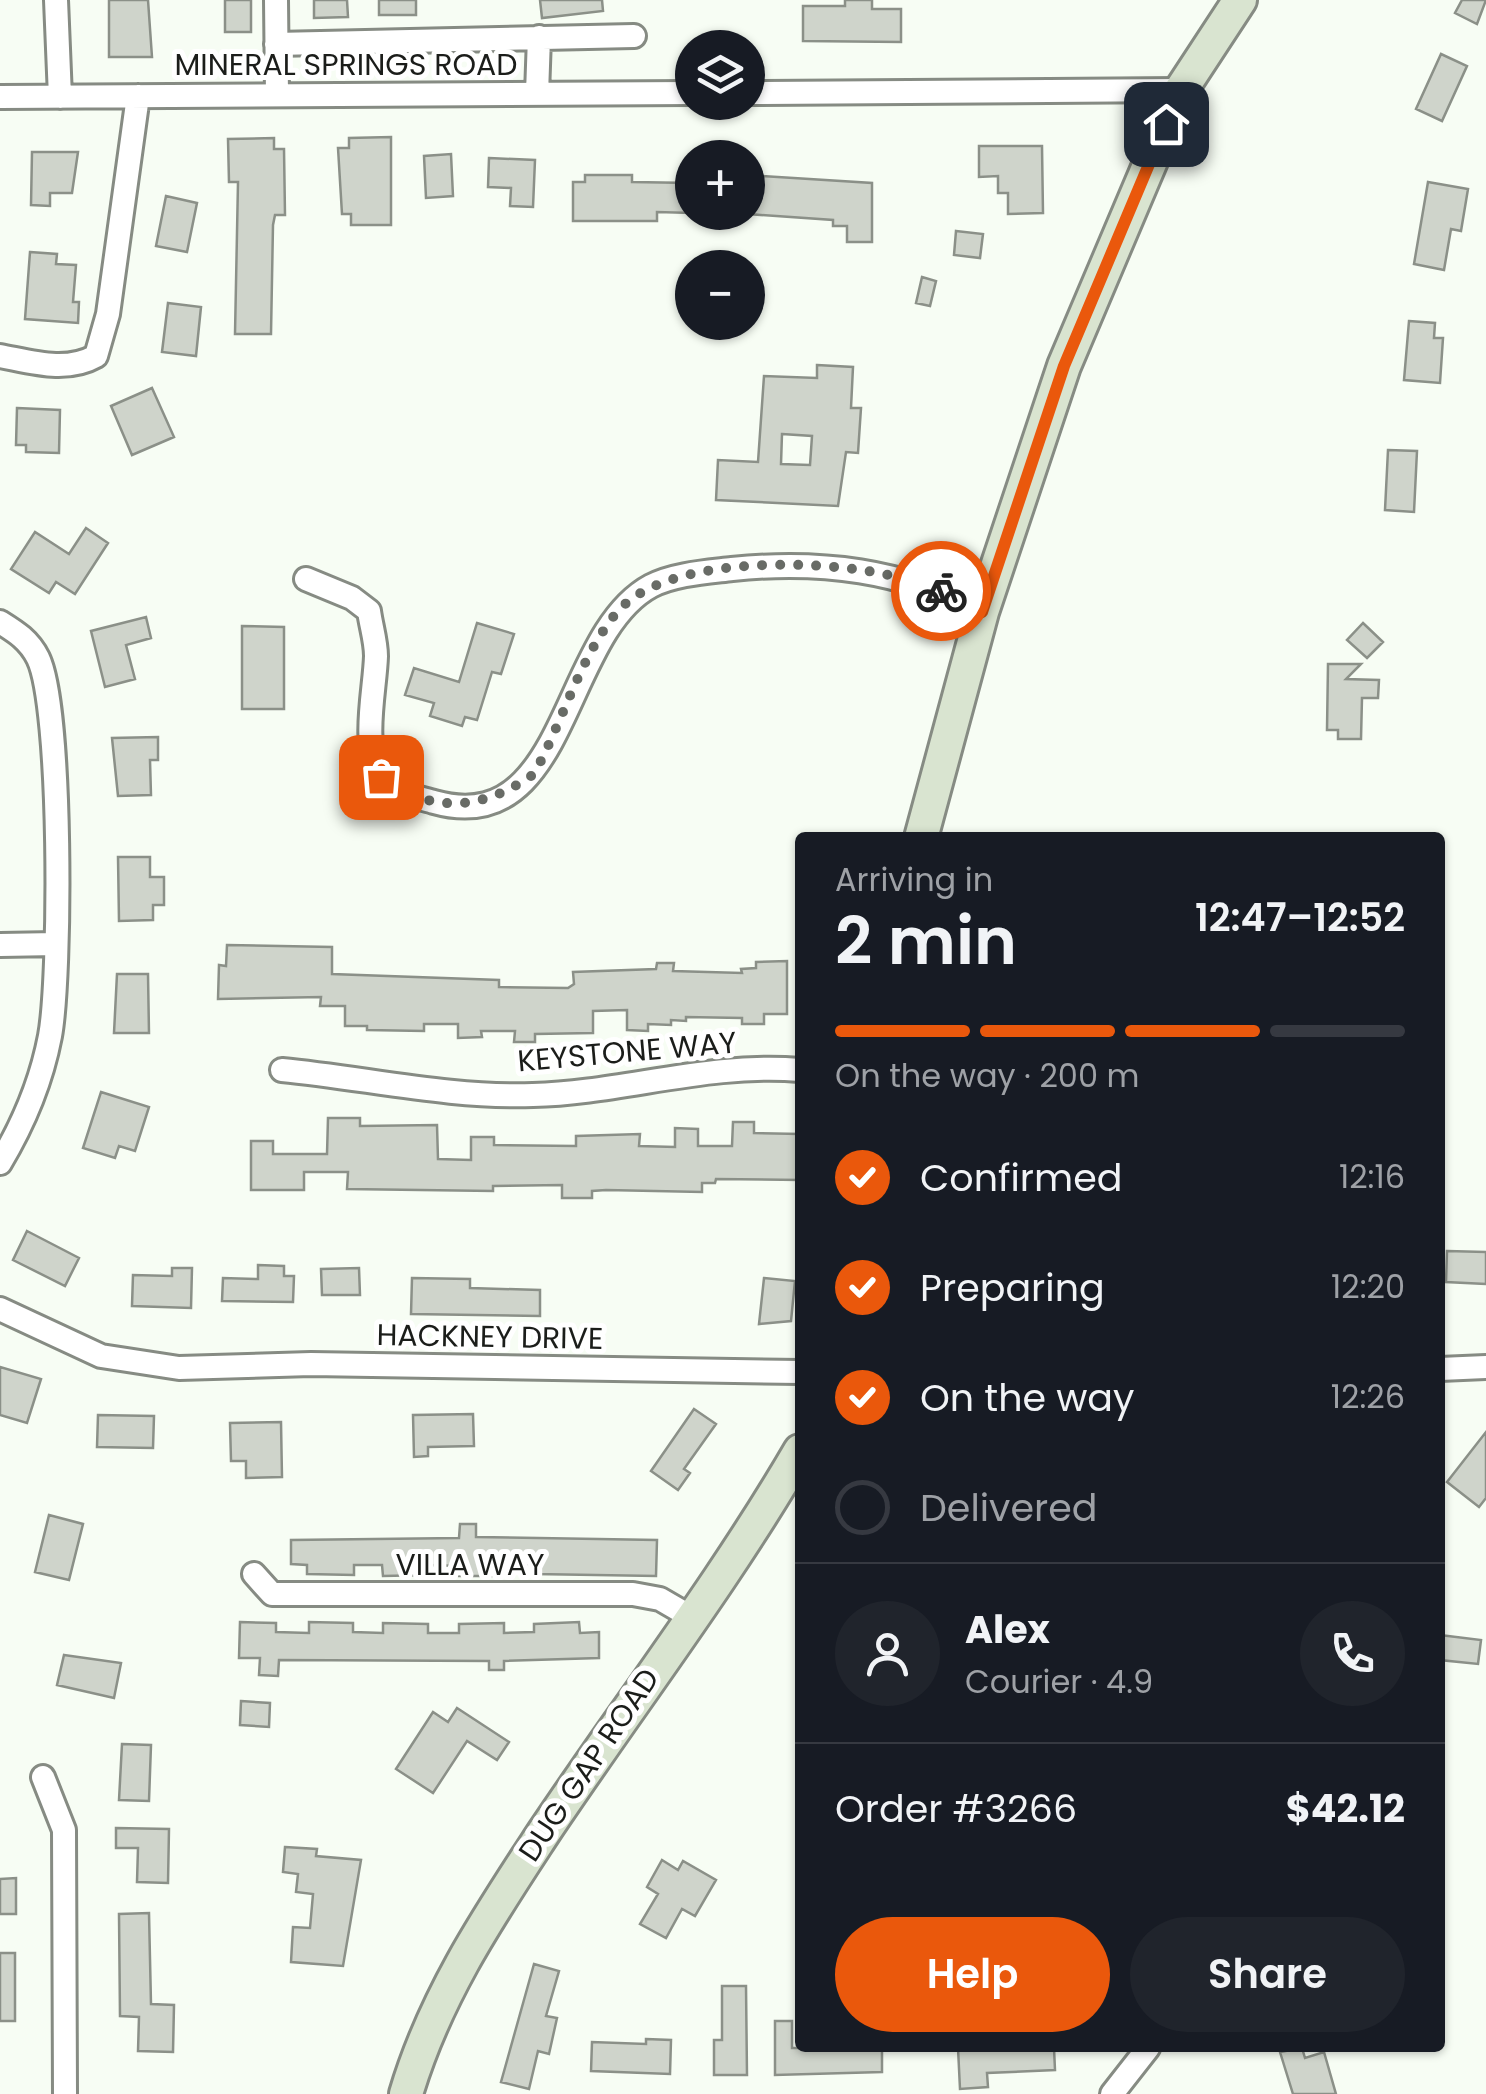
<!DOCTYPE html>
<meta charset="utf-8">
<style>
:root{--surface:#171b24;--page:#20242c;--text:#f1f3f6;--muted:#9ea1a6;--line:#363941;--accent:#ea580c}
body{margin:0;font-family:Poppins,sans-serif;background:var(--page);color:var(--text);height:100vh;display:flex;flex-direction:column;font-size:38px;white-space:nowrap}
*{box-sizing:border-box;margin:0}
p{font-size:32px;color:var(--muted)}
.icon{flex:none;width:55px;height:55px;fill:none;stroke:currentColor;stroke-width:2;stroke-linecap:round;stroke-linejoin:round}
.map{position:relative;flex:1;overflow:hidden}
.drawer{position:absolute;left:795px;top:832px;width:650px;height:1220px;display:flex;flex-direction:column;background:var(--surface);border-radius:10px;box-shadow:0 2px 8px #0004}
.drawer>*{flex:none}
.fabs{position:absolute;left:675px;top:30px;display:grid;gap:20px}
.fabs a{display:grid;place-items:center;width:90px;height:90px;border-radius:50%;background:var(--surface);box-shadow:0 2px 8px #0004;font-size:50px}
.pin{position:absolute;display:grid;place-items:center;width:85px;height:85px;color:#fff;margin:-42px;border-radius:20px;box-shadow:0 5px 15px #0006}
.courier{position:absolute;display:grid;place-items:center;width:100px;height:100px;margin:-50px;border:8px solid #ea580c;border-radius:50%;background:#fff;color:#222;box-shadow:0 2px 12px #0007}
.overview em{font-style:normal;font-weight:600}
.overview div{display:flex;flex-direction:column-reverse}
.overview{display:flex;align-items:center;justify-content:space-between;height:170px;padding:0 40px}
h1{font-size:65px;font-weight:600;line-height:75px}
.bar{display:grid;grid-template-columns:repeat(4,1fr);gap:15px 10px;align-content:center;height:120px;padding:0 40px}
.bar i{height:12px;border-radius:8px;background:var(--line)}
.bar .on{background:var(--accent)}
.bar p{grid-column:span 4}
.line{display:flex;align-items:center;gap:25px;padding:0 40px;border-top:2px solid var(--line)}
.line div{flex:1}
.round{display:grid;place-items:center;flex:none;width:105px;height:105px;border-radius:52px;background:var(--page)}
ol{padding:0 40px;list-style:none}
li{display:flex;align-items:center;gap:30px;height:110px}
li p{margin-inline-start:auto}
li .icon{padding:10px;border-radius:50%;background:var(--accent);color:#fff;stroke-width:4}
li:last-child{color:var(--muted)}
li i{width:55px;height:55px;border:5px solid var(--line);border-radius:50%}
.primary-button{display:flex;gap:20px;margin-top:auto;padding:20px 40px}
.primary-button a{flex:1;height:115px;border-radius:60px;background:var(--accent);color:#fff;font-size:40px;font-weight:600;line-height:115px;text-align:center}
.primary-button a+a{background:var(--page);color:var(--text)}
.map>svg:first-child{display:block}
.building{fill:#cfd4cb;stroke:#8b9088;stroke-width:2.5;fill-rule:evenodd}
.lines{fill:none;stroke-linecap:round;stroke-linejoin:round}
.street-casing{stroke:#868b83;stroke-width:28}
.secondary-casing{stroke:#868b83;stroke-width:38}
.street{stroke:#fff;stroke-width:22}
.secondary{stroke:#d9e4d0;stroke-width:32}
.done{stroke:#686b66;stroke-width:10;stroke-dasharray:0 18}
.route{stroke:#ea580c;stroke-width:12}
.labels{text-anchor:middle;stroke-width:10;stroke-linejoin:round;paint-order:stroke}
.street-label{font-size:30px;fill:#1b1d1a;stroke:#fff}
</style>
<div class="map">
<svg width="1486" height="2094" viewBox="0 0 1486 2094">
<rect width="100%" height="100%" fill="#f7fdf4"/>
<path class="building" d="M109,0H148L152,57H109Z
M225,0H251V32H225Z
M314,0H347L348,17L314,18Z
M379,0H416V15H379Z
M540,0H602L603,11L542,18Z
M845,0H872V9H901V42L803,41V6H845Z
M1462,0H1486L1477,24L1455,13Z
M1441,54L1467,66L1442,121L1416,109Z
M391,137V225H351V214H342L338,148H349V138Z
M274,138V149H284L285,215H275L273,225L271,334H235L238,182H229L228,139Z
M979,146H1042L1043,213L1008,214V193H998V176L979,177Z
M32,152H78L72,193H50V206L31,205Z
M451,154L453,196L426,198L424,156Z
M489,158L535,160L533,207L510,206L511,188L488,187Z
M585,175H632V182L692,183V213L657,212V221H573V182H585Z
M748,175L872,183V242H847V226H833V220L748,214Z
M1428,182L1468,189L1461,231L1451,229L1444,270L1414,264Z
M166,196L197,203L187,252L156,246Z
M956,231L983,234L980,258L954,255Z
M30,252L57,254L56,264L76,265L73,302H79L78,323L25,319Z
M922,277L936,281L930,306L916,303Z
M168,303L201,307L196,356L162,352Z
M1409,321L1435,323L1434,338H1443L1440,383L1404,380Z
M817,365L853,367L851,408H861L858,453L846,452L838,506L716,500L718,460L758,462L764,376L817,378ZM782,434L812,436L810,465L781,464Z
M152,388L174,437L132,455L111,406Z
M17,408L60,410L59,453L26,452V445H16Z
M1388,450L1417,451L1414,512L1385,510Z
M86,528L108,543L75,594L56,582L49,593L11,569L35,532L69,554Z
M146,617L151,638L126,645L135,679L105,687L91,631Z
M477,623L514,634L501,674L492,672L477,720L465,717L462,726L430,716L434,703L405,695L414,668L459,682Z
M1363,623L1383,642L1367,658L1347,640Z
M242,626L284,627V709H242Z
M1328,664H1361L1346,679L1379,680L1378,698H1362L1361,739H1338V730H1327Z
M158,737V760H150L151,795L118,796L112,738Z
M118,857H150V877H164V905H153V920L119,921Z
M227,945L332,947V974L499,980V987L568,988L574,984L573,972L656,969L657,963H674L673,971L742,973L741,969L756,968V962L787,961V1014H764V1024H742V1018L686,1017V1021L671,1020V1025L648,1024V1031L627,1030V1010L593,1011V1033L535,1034V1042H514L515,1031H481L482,1037L458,1038V1024H424V1031L367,1030V1026H345V1006H320L321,997L218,999L219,965L226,966Z
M117,974H148L149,1033H114Z
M101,1092L149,1107L135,1151L119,1146L115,1158L83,1148Z
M328,1118H360V1126L437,1125L438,1159L471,1160V1137H494V1145L576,1146V1136L640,1134L639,1146L675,1147V1128L698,1129V1146H732L733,1122H754V1133L800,1134V1180L716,1179L715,1183H702V1192L606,1190L592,1191V1198H562V1185L493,1186V1191L347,1189L348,1172H304V1190H251V1141H273V1154H327Z
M27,1231L79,1258L65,1286L13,1260Z
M1447,1251L1486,1252V1284L1446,1282Z
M258,1265L284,1266V1276H294L293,1302L222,1301L223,1278L258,1279Z
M172,1268H192L191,1308L132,1306L133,1275L172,1276Z
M359,1268L360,1295H322L321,1269Z
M412,1278L470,1279V1288L540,1290V1316L411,1314Z
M764,1278L795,1281L791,1321L759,1324Z
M0,1367L41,1379L27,1423L0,1415Z
M694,1409L716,1424L684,1469L690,1473L678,1490L651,1471Z
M473,1414L474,1446L428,1447V1456L414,1457L413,1415Z
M98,1415L154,1416L153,1448L97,1447Z
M281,1422L282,1477L246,1478V1461H231L230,1423Z
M1486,1432V1498L1479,1507L1447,1482Z
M49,1515L83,1524L69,1580L35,1572Z
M460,1524H476V1537L657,1540L656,1576L535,1574L536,1565L505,1564L504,1576H459V1566L430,1565V1575L383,1576L382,1565H354V1575L307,1574V1565L291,1564V1540L459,1538Z
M240,1622L276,1623V1632L309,1633V1622L353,1623V1632L383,1633V1623L428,1624V1633H459V1624L504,1623V1633L534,1632V1624L579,1622L580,1633L599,1632V1658L504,1661V1670H489V1661L279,1660L278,1676L259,1675L260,1658H239Z
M1440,1635L1481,1640L1478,1664L1440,1660Z
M64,1655L121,1663L114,1698L57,1685Z
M241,1701L270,1703L269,1727L240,1725Z
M457,1708L509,1742L497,1760L467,1741L433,1793L396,1769L433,1712L448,1722Z
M122,1744L151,1745L149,1801L119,1800Z
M116,1828L169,1829L168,1883L137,1882L138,1848H116Z
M285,1847L317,1849L316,1856L361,1860L343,1966L291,1962L293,1927L310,1928L313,1894L296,1892L298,1874L283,1872Z
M662,1860L678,1870L683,1861L716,1880L695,1916L682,1909L666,1938L640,1924L658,1894L647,1887Z
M16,1878V1914H0V1879Z
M149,1913L151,2004L174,2005L173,2052L138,2051L139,2017L120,2016L119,1914Z
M0,1953H15V2021H0Z
M534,1964L559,1971L546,2016L557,2018L549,2054L538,2051L529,2089L501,2082Z
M722,1986H746L747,2075H714V2040H722Z
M775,2021H792V2048H882V2072L775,2075Z
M646,2039L671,2040L670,2074L591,2071L592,2042L646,2044Z
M958,2048H1054L1055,2070L987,2073L988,2087L960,2089Z
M1302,2048L1305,2058L1324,2052L1336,2094H1293L1280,2052Z"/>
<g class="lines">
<defs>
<path id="street" d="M56,0L60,97
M276,0L277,95
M276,44L634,36
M748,93L1181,90
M537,94L539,37
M0,97L692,93
M0,356C32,362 66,373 96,356L108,314L138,96
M306,579L352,598L369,611C371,626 376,641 376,656C375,691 361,745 381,776C391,793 417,797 434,802C569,840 560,635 651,586C674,574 707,572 732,569C821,560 902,570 982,612
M0,622C16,632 29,640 38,658C62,707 61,976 50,1036C41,1083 24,1123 0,1163
M0,945L56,944
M282,1070C365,1078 450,1098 533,1095C620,1093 710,1062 800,1070
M0,1309L101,1356L179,1368L311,1364L800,1372
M1440,1369L1486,1367
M254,1574L272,1594H633L660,1599L691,1617
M43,1777L64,1830L65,2094
M1112,2094L1148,2048"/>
<path id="secondary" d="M921,838L982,612L1064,366L1181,90L1240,0
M406,2094C435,1996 489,1916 544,1832C629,1705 723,1583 800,1451"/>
</defs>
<use href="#street" class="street-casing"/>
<use href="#secondary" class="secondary-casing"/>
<use href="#street" class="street"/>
<use href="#secondary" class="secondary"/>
</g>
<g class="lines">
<path class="done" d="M381,777C433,815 483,810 534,774C562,723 578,663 613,617C657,557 801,560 867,571C892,574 916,584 941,591"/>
<path class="route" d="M941,591L982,612L1064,366L1166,124"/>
</g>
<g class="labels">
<g class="street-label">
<text x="346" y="75">MINERAL SPRINGS ROAD</text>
<text transform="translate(627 1052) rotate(-5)" y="10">KEYSTONE WAY</text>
<text transform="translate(490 1337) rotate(1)" y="10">HACKNEY DRIVE</text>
<text x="470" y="1575">VILLA WAY</text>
<text transform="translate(589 1765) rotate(-56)" y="10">DUG GAP ROAD</text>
</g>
</g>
</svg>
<div class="fabs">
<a><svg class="icon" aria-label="layers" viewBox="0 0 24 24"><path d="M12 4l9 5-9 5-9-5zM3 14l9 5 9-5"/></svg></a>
<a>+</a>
<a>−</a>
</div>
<div class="pin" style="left:381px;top:777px;background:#ea580c"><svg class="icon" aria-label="bag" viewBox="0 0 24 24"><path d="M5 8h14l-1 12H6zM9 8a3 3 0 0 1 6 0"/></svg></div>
<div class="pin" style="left:1166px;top:124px;background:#1f2937"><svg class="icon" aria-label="home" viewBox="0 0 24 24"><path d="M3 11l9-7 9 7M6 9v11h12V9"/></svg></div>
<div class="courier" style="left:941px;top:591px"><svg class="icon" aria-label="bike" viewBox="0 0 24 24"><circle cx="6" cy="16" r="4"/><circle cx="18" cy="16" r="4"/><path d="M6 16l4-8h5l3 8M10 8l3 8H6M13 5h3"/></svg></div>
<section class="drawer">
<div class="overview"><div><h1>2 min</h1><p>Arriving in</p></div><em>12:47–12:52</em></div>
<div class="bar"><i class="on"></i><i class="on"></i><i class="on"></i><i></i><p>On the way · 200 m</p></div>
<ol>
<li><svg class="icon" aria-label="check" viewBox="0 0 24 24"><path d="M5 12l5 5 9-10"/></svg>Confirmed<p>12:16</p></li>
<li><svg class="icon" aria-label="check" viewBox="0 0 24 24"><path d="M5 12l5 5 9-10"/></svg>Preparing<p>12:20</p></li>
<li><svg class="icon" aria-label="check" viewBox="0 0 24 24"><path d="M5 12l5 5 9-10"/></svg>On the way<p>12:26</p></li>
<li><i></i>Delivered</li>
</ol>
<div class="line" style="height:180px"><a class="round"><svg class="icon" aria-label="person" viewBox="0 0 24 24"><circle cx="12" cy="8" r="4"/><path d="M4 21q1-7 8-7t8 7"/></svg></a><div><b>Alex</b><p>Courier · 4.9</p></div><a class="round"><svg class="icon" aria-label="phone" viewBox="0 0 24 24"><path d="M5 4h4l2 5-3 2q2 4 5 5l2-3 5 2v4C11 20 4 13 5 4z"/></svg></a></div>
<div class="line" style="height:130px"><div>Order #3266</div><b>$42.12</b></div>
<div class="primary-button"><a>Help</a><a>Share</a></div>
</section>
</div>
